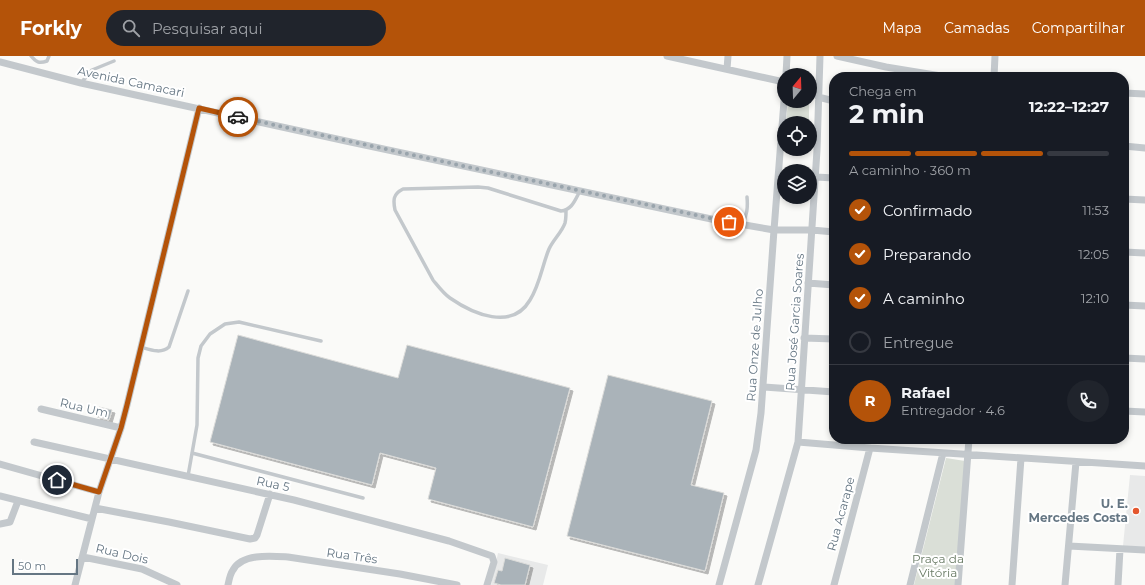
<!DOCTYPE html>
<html lang="pt">
<meta charset="utf-8">
<style>
:root{--surface:#171b24;--page:#20242c;--text:#f1f3f6;--muted:#9ea1a6;--line:#363941;--accent:#b45309}
body{margin:0;font-family:Montserrat,sans-serif;background:var(--page);color:var(--text);height:100vh;display:flex;flex-direction:column;font-size:15px;white-space:nowrap}
*{box-sizing:border-box;margin:0}
p{font-size:13px;color:var(--muted)}
.icon{flex:none;width:22px;height:22px;fill:none;stroke:currentColor;stroke-width:2;stroke-linecap:round;stroke-linejoin:round}
.map{position:relative;flex:1;overflow:hidden}
.sheet{position:absolute;left:829px;top:16px;width:300px;height:372px;display:flex;flex-direction:column;background:var(--surface);border-radius:16px;box-shadow:0 2px 6px #0003}
.sheet>*{flex:none}
.needle{width:26px;rotate:19deg}
.fabs{position:absolute;left:777px;top:12px;display:grid;gap:8px}
.fabs a{display:grid;place-items:center;width:40px;height:40px;border-radius:50%;background:var(--surface);box-shadow:0 2px 6px #0003;font-size:20px}
.scale{position:absolute;left:12px;bottom:10px;width:66px;box-sizing:border-box;padding-left:4px;border:2px solid #657683;border-top:0;font-size:11px;line-height:14px;white-space:nowrap;color:#657683;-webkit-text-stroke:3px #fff;paint-order:stroke}
.pin{position:absolute;display:grid;place-items:center;width:34px;height:34px;color:#fff;margin:-17px;border:2px solid #fff;border-radius:50%;box-shadow:0 1px 4px #0007}
.courier{position:absolute;display:grid;place-items:center;width:40px;height:40px;margin:-20px;border:3px solid #b45309;border-radius:50%;background:#fff;color:#222;box-shadow:0 1px 5px #0007}
.overview em{font-style:normal;font-weight:700}
.overview div{display:flex;flex-direction:column-reverse}
.overview{display:flex;align-items:center;justify-content:space-between;height:68px;padding:0 20px}
h1{font-size:26px;font-weight:700;line-height:30px}
.bar{display:grid;grid-template-columns:repeat(4,1fr);gap:6px 4px;align-content:center;height:48px;padding:0 20px}
.bar i{height:5px;border-radius:3px;background:var(--line)}
.bar .on{background:var(--accent)}
.bar p{grid-column:span 4}
.line{display:flex;align-items:center;gap:10px;padding:0 20px;border-top:1px solid var(--line)}
.line div{flex:1}
.round{display:grid;place-items:center;flex:none;width:42px;height:42px;border-radius:21px;background:var(--page)}
ol{padding:0 20px;list-style:none}
li{display:flex;align-items:center;gap:12px;height:44px}
li p{margin-inline-start:auto}
li .icon{padding:4px;border-radius:50%;background:var(--accent);color:#fff;stroke-width:4}
li:last-child{color:var(--muted)}
li i{width:22px;height:22px;border:2px solid var(--line);border-radius:50%}
header{display:flex;align-items:center;gap:24px;box-sizing:border-box;height:56px;padding:0 20px;background:var(--accent);color:#fff}
header strong{font-size:19px}
nav{display:flex;gap:22px;margin-inline-start:auto;font-size:14px}
.search{width:280px;height:36px;background:var(--page);display:flex;align-items:center;gap:10px;box-sizing:border-box;padding:0 14px;border-radius:22px;color:var(--muted);font-size:15px}
.map>svg:first-child{display:block}
.built{fill:#e8e9e9}
.green{fill:#dadfd7}
.building{fill:#aab3b9;stroke:#dcdcda;filter:url(#shadow)}
.lines{fill:none;stroke-linecap:round;stroke-linejoin:round}
.service{stroke:#c3c8cc;stroke-width:3.5}
.minor{stroke:#c3c8cc;stroke-width:7}
.done{stroke:#99a4ac;stroke-width:4;stroke-dasharray:0 7.2}
.route{stroke:#b45309;stroke-width:5}
.poi-dot{fill:#e4572e;stroke:#fff;stroke-width:1.5}
.labels{text-anchor:middle;stroke-width:4;stroke-linejoin:round;paint-order:stroke}
.street-label{font-size:12px;fill:#657683;stroke:#fff}
.poi-label{font-size:12px;font-weight:bold;fill:#657683;stroke:#fff;text-anchor:end}
.park-label{font-size:12px;fill:#687a64;stroke:#fff}
</style>
<header>
<strong>Forkly</strong>
<div class="search"><svg class="icon" aria-label="search" viewBox="0 0 24 24"><circle cx="10" cy="10" r="6"/><path d="M15 15l6 6"/></svg>Pesquisar aqui</div>
<nav><a>Mapa</a><a>Camadas</a><a>Compartilhar</a></nav>
</header>
<div class="map">
<svg width="1145" height="529" viewBox="0 0 1145 529">
<defs>
<filter id="shadow"><feDropShadow dx="3" dy="3" stdDeviation="0" flood-color="#0004"/></filter>
</defs>
<rect width="100%" height="100%" fill="#fafaf8"/>
<path class="built" d="M1130,419L1145,420V491L1123,490Z
M498,497L548,509L543,529H491Z"/>
<path class="green" d="M788,45H809V67H786Z
M946,402L965,405L955,529H914Z"/>
<path class="building" d="M238,279L398,322L407,289L570,332L533,471L428,443L436,412L380,397L372,429L210,386Z
M608,319L712,345L691,429L724,437L705,515L567,480Z
M99,351L112,354L109,364L97,361Z
M505,502L530,509L525,529H501L494,527L498,514L502,515Z"/>
<g class="lines">
<path class="service" d="M31,0C36,6 39,8 47,5L49,0
M81,27L92,14L114,5
M566,155C566,159 566,163 565,167C562,176 553,184 549,193C542,210 540,228 530,244C512,275 473,258 450,242C443,237 438,230 433,224L395,154C393,144 393,138 403,133L478,131L488,132L561,155C572,154 575,144 580,135
M742,169C747,159 748,152 747,141
M141,291C151,294 161,298 169,291L188,235
M192,397L363,442
M188,420L197,369L198,302L201,290L210,278L225,268L239,266L321,285"/>
<path class="minor" d="M667,0L784,26
M837,0L886,11L947,21
M0,6L81,27L346,85L716,164L774,174H812L834,176
M727,13L728,0
M786,19L787,0
M994,21L995,0
M1124,37L1145,38
M818,41L834,45
M1124,90L1145,92
M816,121L834,122
M1124,143L1145,144
M1124,196L1145,197
M808,227L834,229
M1124,249L1145,250
M804,282L834,283
M1124,302L1145,303
M764,331L834,336
M41,353L121,372
M1124,355L1145,356
M34,386L294,444L449,485L492,500L494,506L487,529
M798,386L870,392L1145,410
M0,408L99,436
M0,440L92,463
M95,452L169,466L250,483L255,482L257,479L270,438
M0,468L10,466L18,445
M1069,490L1145,494
M83,501L142,513L177,529
M75,529L99,436L121,372L127,349L199,52
M228,529C229,524 230,518 233,514C242,497 272,500 288,501L400,518L457,529
M719,529L756,394L761,357L774,174L784,45
M758,529L798,386L817,94L820,0
M834,529L870,392
M910,529L943,397
M958,529L969,383
M1012,529L1021,402
M1065,529L1076,406
M1118,529L1120,493"/>
</g>
<g class="lines">
<path class="done" d="M238,61L482,114L729,166"/>
<path class="route" d="M57,424L99,436L121,372L127,349L199,52L238,61"/>
</g>
<circle class="poi-dot" cx="1136" cy="455" r="4"/>
<g class="labels">
<g class="street-label">
<text transform="translate(131 26) rotate(12)" y="4">Avenida Camacari</text>
<text transform="translate(795 266) rotate(-86)" y="4">Rua José Garcia Soares</text>
<text transform="translate(755 289) rotate(-86)" y="4">Rua Onze de Julho</text>
<text transform="translate(84 352) rotate(13)" y="4">Rua Um</text>
<text transform="translate(273 428) rotate(12)" y="4">Rua 5</text>
<text transform="translate(841 458) rotate(-75)" y="4">Rua Acarape</text>
<text transform="translate(122 498) rotate(13)" y="4">Rua Dois</text>
<text transform="translate(352 500) rotate(8)" y="4">Rua Três</text>
</g>
<g class="poi-label">
<text x="1128" y="452">U. E.<tspan x="1128" dy="14">Mercedes Costa</tspan></text>
</g>
<g class="park-label">
<text x="938" y="507">Praça da<tspan x="938" dy="14">Vitória</tspan></text>
</g>
</g>
</svg>
<div class="fabs">
<a><svg class="needle" viewBox="-14 -14 28 28"><path d="M0-13l5 13h-10z" fill="#e53935"/><path d="M0 13l5-13h-10z" fill="#9ea1a6"/></svg></a>
<a><svg class="icon" aria-label="locate" viewBox="0 0 24 24"><circle cx="12" cy="12" r="6"/><path d="M12 2v4M12 18v4M2 12h4M18 12h4"/></svg></a>
<a><svg class="icon" aria-label="layers" viewBox="0 0 24 24"><path d="M12 4l9 5-9 5-9-5zM3 14l9 5 9-5"/></svg></a>
</div>
<div class="scale">50 m</div>
<div class="pin" style="left:729px;top:166px;background:#ea580c"><svg class="icon" aria-label="bag" viewBox="0 0 24 24"><path d="M5 8h14l-1 12H6zM9 8a3 3 0 0 1 6 0"/></svg></div>
<div class="pin" style="left:57px;top:424px;background:#1f2937"><svg class="icon" aria-label="home" viewBox="0 0 24 24"><path d="M3 11l9-7 9 7M6 9v11h12V9"/></svg></div>
<div class="courier" style="left:238px;top:61px"><svg class="icon" aria-label="car" viewBox="0 0 24 24"><path d="M5 17H2v-5l4-1 3-4h7l3 4 3 1v5h-3M9 17h6M6 11h13"/><circle cx="7" cy="17" r="2"/><circle cx="17" cy="17" r="2"/></svg></div>
<section class="sheet">
<div class="overview"><div><h1>2 min</h1><p>Chega em</p></div><em>12:22–12:27</em></div>
<div class="bar"><i class="on"></i><i class="on"></i><i class="on"></i><i></i><p>A caminho · 360 m</p></div>
<ol>
<li><svg class="icon" aria-label="check" viewBox="0 0 24 24"><path d="M5 12l5 5 9-10"/></svg>Confirmado<p>11:53</p></li>
<li><svg class="icon" aria-label="check" viewBox="0 0 24 24"><path d="M5 12l5 5 9-10"/></svg>Preparando<p>12:05</p></li>
<li><svg class="icon" aria-label="check" viewBox="0 0 24 24"><path d="M5 12l5 5 9-10"/></svg>A caminho<p>12:10</p></li>
<li><i></i>Entregue</li>
</ol>
<div class="line" style="height:72px"><b class="round" style="background:var(--accent);color:#fff">R</b><div><b>Rafael</b><p>Entregador · 4.6</p></div><a class="round"><svg class="icon" aria-label="phone" viewBox="0 0 24 24"><path d="M5 4h4l2 5-3 2q2 4 5 5l2-3 5 2v4C11 20 4 13 5 4z"/></svg></a></div>
</section>
</div>
